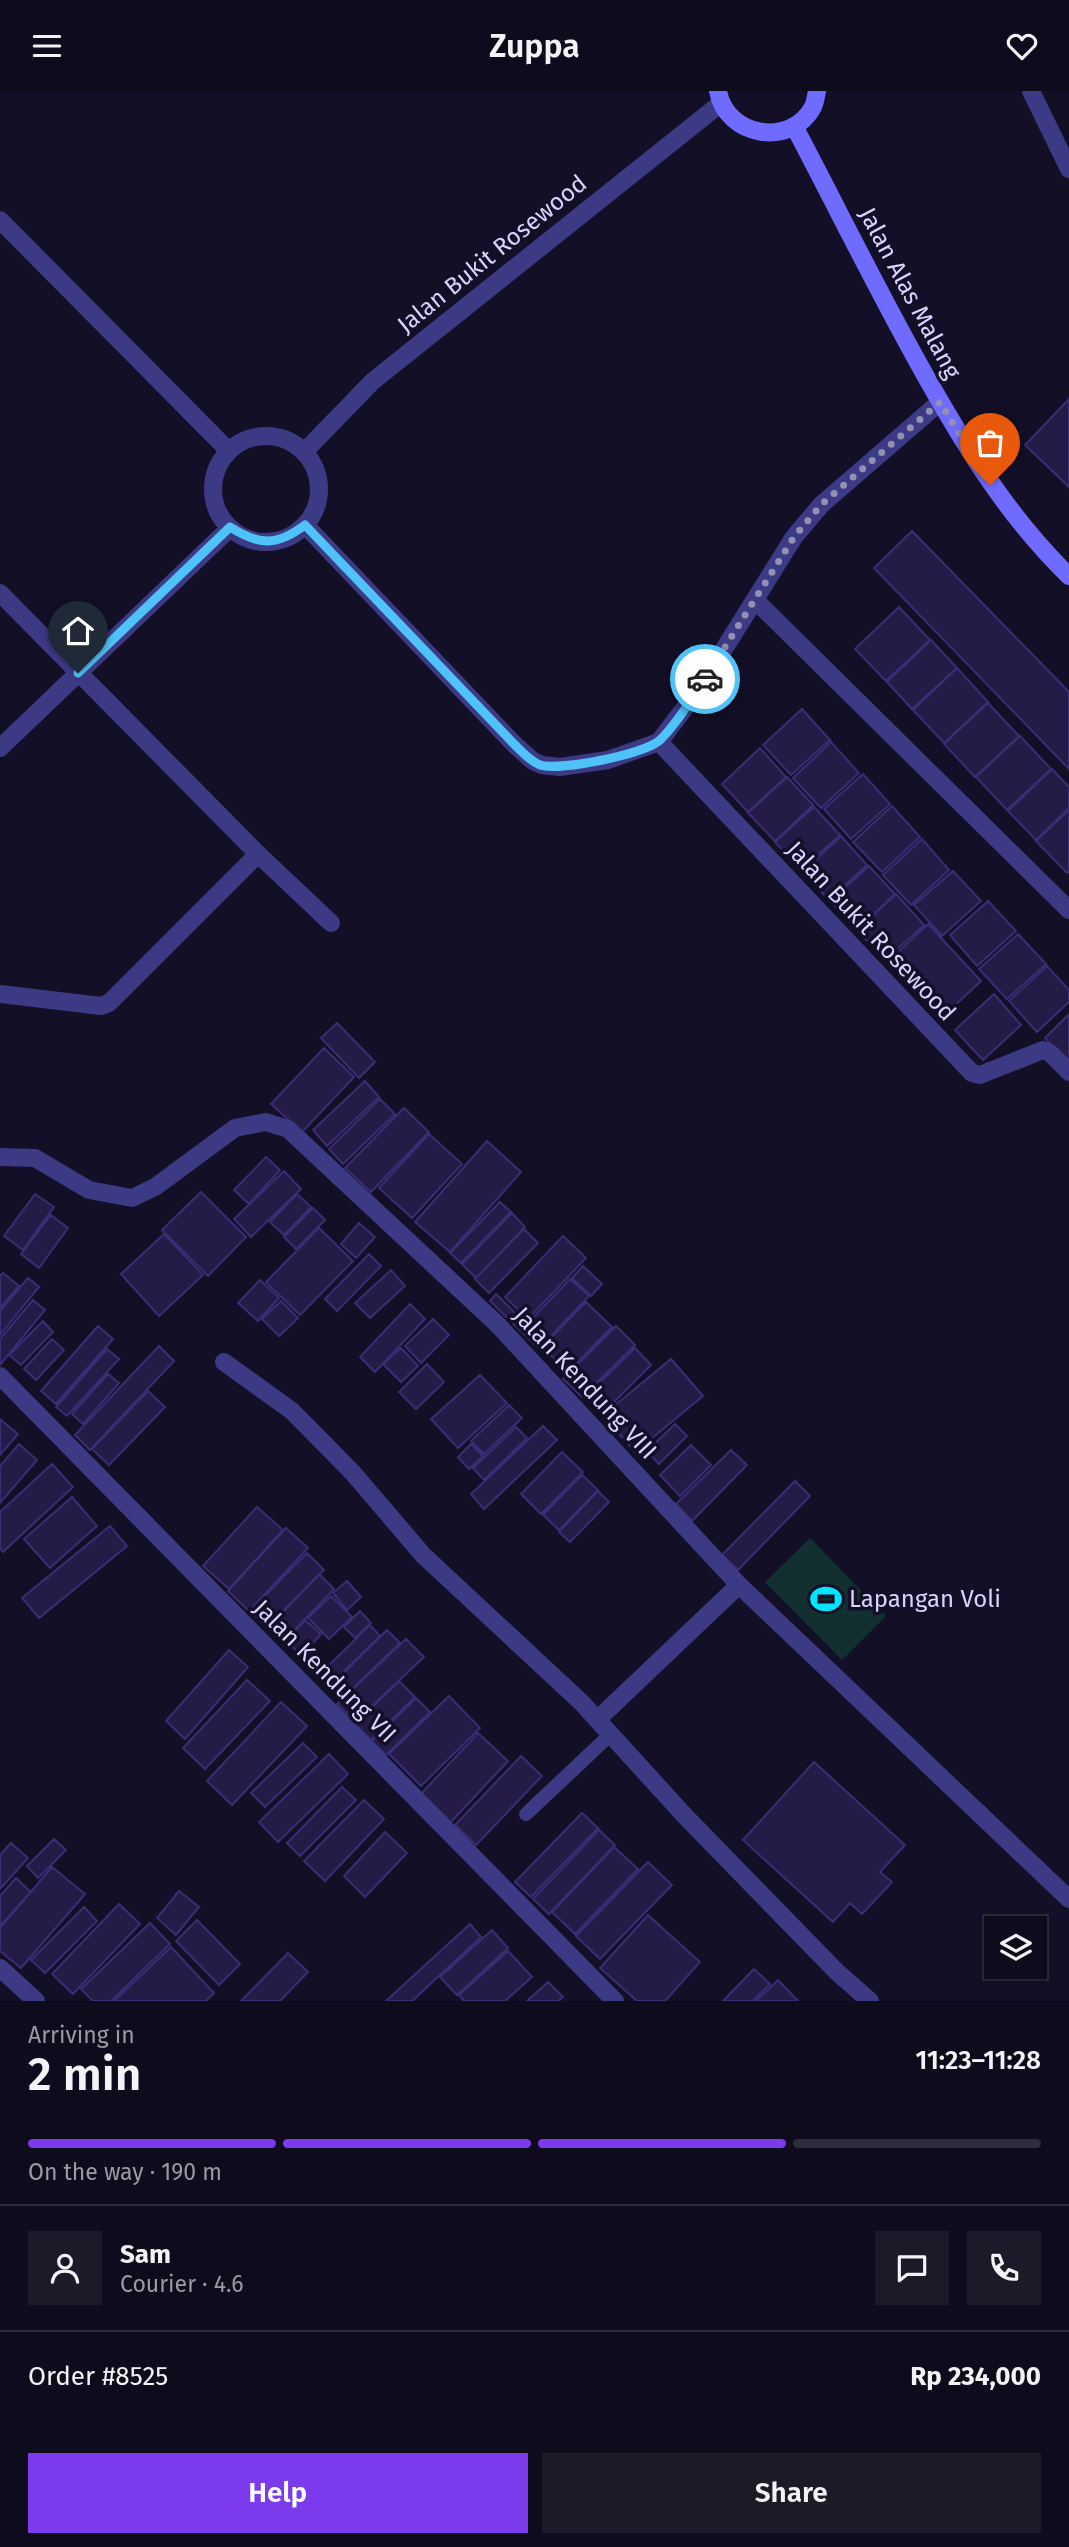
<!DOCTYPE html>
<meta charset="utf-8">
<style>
:root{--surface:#0e0b1c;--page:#1c1929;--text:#f1f3f6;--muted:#9b9ba3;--line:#2e2b3b;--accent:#7c3aed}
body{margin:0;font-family:"Fira Sans",sans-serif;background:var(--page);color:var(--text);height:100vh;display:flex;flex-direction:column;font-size:26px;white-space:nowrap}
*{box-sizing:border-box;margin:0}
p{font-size:23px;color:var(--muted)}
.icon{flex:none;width:38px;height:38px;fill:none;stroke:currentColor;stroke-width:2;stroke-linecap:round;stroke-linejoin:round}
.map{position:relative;height:1910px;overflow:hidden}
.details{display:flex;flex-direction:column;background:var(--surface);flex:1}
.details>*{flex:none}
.controls{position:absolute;left:984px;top:1825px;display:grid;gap:14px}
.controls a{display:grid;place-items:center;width:63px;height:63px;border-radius:0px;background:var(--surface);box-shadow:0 2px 5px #0004,0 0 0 2px var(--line);font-size:35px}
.pin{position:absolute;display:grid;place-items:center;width:60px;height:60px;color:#fff;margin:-72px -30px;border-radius:50% 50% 50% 0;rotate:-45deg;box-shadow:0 0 7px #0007}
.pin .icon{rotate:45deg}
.courier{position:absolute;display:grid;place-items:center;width:70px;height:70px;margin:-35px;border:5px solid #4fc3f7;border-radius:50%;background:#fff;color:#222;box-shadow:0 2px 9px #0007}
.head em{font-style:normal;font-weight:600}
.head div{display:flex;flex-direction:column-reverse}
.head{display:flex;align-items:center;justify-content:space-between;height:119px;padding:0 28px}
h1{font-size:46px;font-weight:600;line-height:52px}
.bar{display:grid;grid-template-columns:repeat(4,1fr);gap:10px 7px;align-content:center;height:84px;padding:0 28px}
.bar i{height:9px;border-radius:5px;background:var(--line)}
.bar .active{background:var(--accent)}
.bar p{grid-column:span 4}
.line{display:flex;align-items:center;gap:18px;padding:0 28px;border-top:2px solid var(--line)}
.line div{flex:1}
.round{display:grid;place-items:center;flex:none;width:74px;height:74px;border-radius:0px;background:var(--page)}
.action{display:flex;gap:14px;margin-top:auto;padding:14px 28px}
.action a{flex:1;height:80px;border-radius:0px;background:var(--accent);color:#fff;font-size:28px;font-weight:600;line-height:80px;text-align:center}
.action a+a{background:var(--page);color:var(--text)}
header{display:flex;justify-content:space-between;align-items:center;height:91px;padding:0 28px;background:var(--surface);font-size:32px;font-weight:600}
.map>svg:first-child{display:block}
.green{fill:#12302f}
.building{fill:#241b47;stroke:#3b2d73;stroke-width:2}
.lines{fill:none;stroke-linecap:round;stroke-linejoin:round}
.service{stroke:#3d3a85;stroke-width:14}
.minor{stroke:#3d3a85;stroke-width:18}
.secondary{stroke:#6f6bff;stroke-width:18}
.done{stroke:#948fb3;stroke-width:7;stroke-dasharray:0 12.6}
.route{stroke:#4fc3f7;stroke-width:9}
.labels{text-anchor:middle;stroke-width:7;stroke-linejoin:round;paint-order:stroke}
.street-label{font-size:24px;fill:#d9d4ff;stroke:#130f26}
.poi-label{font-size:24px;fill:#d9d4ff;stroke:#130f26;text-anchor:start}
</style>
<header><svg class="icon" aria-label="menu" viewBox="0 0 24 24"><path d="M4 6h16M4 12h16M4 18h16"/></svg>Zuppa<svg class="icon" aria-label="heart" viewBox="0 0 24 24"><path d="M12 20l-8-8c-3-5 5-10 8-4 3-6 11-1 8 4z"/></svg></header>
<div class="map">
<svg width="1069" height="1910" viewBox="0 0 1069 1910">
<rect width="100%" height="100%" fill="#130f26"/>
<path class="green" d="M810,1447L886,1525L842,1569L765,1491Z"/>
<path class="building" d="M1069,308V396L1025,354Z
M912,440L1069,601V678L874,477Z
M899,516L930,549L886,590L855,558Z
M931,549L957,577L912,618L887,591Z
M957,577L988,611L944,652L913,619Z
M988,612L1019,645L975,686L944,653Z
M802,618L830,649L791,684L763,654Z
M1020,645L1051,678L1007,719L976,686Z
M831,651L859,682L821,717L793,687Z
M760,657L786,686L748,721L722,693Z
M1052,678L1069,696V717L1036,749L1008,720Z
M863,683L890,713L851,748L824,718Z
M787,686L813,714L775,750L748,722Z
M892,715L920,746L882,781L853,751Z
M814,716L840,744L801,779L775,751Z
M1069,719V781L1067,782L1036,750Z
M841,745L867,774L829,809L803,781Z
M922,748L949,779L911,814L883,784Z
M869,775L895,803L857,839L830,810Z
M953,780L981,810L942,845L914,814Z
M896,803L924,834L885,869L857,839Z
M988,810L1016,840L977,875L950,844Z
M928,833L981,890L949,920L895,864Z
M1018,843L1046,873L1007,908L979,878Z
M1047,875L1069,899V911L1037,941L1009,910Z
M994,903L1021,934L983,969L955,939Z
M1069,923V972L1045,947Z
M337,932L375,971L359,987L321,947Z
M324,957L354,986L302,1041L271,1013Z
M365,990L379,1006L327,1055L313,1039Z
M380,1008L395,1023L343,1073L329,1058Z
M404,1017L429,1041L371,1101L345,1077Z
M429,1043L462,1073L412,1127L379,1097Z
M487,1050L521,1081L450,1161L415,1131Z
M266,1066L280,1079L249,1113L234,1099Z
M284,1080L301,1098L251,1146L234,1128Z
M201,1101L246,1146L208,1185L162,1139Z
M35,1103L54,1116L23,1159L4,1145Z
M297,1103L311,1116L284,1144L270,1131Z
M500,1111L511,1121L461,1172L450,1162Z
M313,1117L325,1129L296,1158L284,1146Z
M512,1122L525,1136L476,1187L462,1173Z
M51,1124L68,1137L39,1177L21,1163Z
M359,1132L375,1146L356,1167L341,1153Z
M319,1137L353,1170L300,1224L266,1191Z
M524,1138L538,1152L489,1202L475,1188Z
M164,1143L203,1184L159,1225L121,1183Z
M563,1145L586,1167L528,1228L505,1206Z
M369,1163L381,1175L337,1220L325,1208Z
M583,1175L602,1193L591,1205L572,1187Z
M391,1179L405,1195L370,1227L355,1212Z
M3,1182L19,1195L0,1217V1185Z
M28,1187L39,1196L0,1244V1220Z
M570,1188L589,1205L546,1250L528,1232Z
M260,1189L279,1207L258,1230L238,1212Z
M496,1203L543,1250L537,1256L490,1210Z
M33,1209L45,1219L0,1274V1248Z
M281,1210L298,1227L279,1245L262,1228Z
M586,1211L612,1236L568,1281L542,1256Z
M410,1213L425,1228L375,1281L360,1266Z
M433,1228L449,1244L421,1272L405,1255Z
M43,1230L53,1241L21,1274L9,1264Z
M98,1235L113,1248L56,1313L41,1300Z
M616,1235L635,1254L582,1306L563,1288Z
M52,1248L64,1259L36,1289L24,1278Z
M159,1255L174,1270L90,1359L75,1344Z
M401,1257L418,1275L401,1291L383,1273Z
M635,1257L651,1274L607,1318L590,1301Z
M107,1258L119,1268L67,1325L56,1316Z
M671,1268L703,1305L635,1361L603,1324Z
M427,1273L444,1291L416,1318L399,1301Z
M108,1283L119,1292L83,1333L72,1323Z
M480,1284L507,1312L458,1357L431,1328Z
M148,1300L165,1316L109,1374L92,1358Z
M509,1314L522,1327L484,1363L471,1350Z
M0,1328L18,1343L0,1364Z
M675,1333L687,1345L659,1373L647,1360Z
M543,1335L557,1349L484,1418L471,1403Z
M516,1336L527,1347L484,1389L473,1377Z
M19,1353L37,1369L0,1412V1375Z
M471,1353L483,1365L469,1378L458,1366Z
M691,1354L711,1374L680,1405L660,1384Z
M731,1359L747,1374L692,1430L676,1413Z
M562,1361L583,1381L541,1423L521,1403Z
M52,1373L73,1396L3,1461L0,1457V1421Z
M582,1384L598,1399L559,1439L543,1424Z
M795,1390L810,1405L738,1479L722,1464Z
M598,1400L609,1411L570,1451L559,1441Z
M72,1406L97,1435L50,1477L24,1448Z
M257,1416L283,1439L229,1498L203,1475Z
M110,1435L127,1455L39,1527L22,1507Z
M286,1437L308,1457L249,1520L228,1500Z
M307,1462L324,1479L267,1536L250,1520Z
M319,1483L334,1498L284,1550L269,1536Z
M347,1490L361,1506L347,1519L333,1502Z
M331,1505L352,1526L329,1548L308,1527Z
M360,1520L371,1532L355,1547L344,1536Z
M305,1529L321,1543L302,1565L286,1550Z
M370,1534L380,1545L330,1594L319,1584Z
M387,1539L400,1552L346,1604L334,1592Z
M406,1548L424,1566L355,1631L337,1613Z
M229,1559L248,1576L185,1648L166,1630Z
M247,1589L270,1610L205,1678L183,1657Z
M399,1590L415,1606L371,1649L355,1633Z
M449,1605L480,1637L421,1695L389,1663Z
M416,1607L430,1621L386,1664L372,1650Z
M281,1611L307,1635L232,1714L207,1690Z
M478,1642L508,1670L451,1731L421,1703Z
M303,1652L317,1666L265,1716L251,1702Z
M329,1663L348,1683L278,1751L259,1731Z
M521,1665L542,1685L476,1754L455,1734Z
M814,1671L905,1754L880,1781L892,1791L862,1823L850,1812L833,1831L743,1749Z
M342,1696L356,1709L300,1765L287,1752Z
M364,1709L384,1728L325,1790L304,1770Z
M582,1722L598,1737L531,1806L515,1791Z
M599,1739L615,1754L549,1823L533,1808Z
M385,1741L407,1762L365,1806L344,1785Z
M54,1748L66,1759L38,1787L27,1775Z
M11,1752L28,1767L0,1798V1764Z
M614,1756L638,1778L575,1843L552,1821Z
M648,1771L672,1794L600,1868L576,1845Z
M52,1776L85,1803L21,1877L0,1860V1837Z
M16,1787L31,1801L0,1835V1805Z
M179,1800L199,1816L176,1844L157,1827Z
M119,1813L140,1833L73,1903L52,1883Z
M84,1816L97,1830L45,1882L31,1869Z
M648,1824L700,1871L665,1910H637L600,1877Z
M197,1829L240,1873L219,1894L176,1850Z
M150,1832L170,1853L111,1910H93L81,1898Z
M470,1833L481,1846L412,1910H386Z
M492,1839L508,1857L457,1904L440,1886Z
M171,1856L214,1902L206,1910H114Z
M508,1860L532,1886L505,1910H464L459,1904Z
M288,1862L308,1881L280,1910H241Z
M754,1878L770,1893L753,1910H723Z
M778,1889L798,1910H756Z
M548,1891L563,1906L558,1910H527Z"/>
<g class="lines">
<path class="service" d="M526,1723L611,1643"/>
<path class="minor" d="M1031,0L1069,78
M0,129L229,360
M213 398a53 53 0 1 1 106 0a53 53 0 1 1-106 0Z
M304,361L373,290L720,13
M305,434L515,654L533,670L542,674L560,676L608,669L659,651L699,598L794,446L822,413L940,311
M0,502L258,763L331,832
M756,510L1069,819
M659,651L972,982L980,984L1043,959L1050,962L1069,981
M0,657L230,437
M0,903L101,915L109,912L258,763
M0,1066L35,1067L89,1099L132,1107L155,1096L235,1037L266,1031L288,1038L497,1233L739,1494L1069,1808
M224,1271L292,1320L353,1382L423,1464L582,1612L685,1725L837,1881L870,1910
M0,1285L615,1910
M598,1628L739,1494
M0,1877L36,1910"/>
<path class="secondary" d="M718,0C726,46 791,57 813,16C815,12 816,5 817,0
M794,35C839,120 881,207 929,291C968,360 1011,429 1069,485"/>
</g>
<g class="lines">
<path class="done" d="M705,588L794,446L822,413L940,311L990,394"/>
<path class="route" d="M78,582L230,436C260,455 277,455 305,434L515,654C522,661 530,670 540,674C561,680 645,663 660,649C675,635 694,605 705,588"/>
</g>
<defs>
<symbol id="stadium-bare" viewBox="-9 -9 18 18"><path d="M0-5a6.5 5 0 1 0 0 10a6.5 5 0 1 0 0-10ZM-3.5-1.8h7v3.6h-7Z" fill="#00e5ff" stroke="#130f26" stroke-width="2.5" paint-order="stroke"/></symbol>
</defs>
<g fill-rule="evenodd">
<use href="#stadium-bare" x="804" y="1486" width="44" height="44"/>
</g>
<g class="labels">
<g class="street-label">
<text transform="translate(492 163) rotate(-39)" y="8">Jalan Bukit Rosewood</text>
<text transform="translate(910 202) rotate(62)" y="8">Jalan Alas Malang</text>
<text transform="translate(871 840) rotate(47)" y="8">Jalan Bukit Rosewood</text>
<text transform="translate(585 1292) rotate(47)" y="8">Jalan Kendung VIII</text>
<text transform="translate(325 1580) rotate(45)" y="8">Jalan Kendung VII</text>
</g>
<g class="poi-label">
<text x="849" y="1516">Lapangan Voli</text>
</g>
</g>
</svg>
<div class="controls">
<a><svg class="icon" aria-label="layers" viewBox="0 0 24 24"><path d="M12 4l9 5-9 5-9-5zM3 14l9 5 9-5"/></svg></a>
</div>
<div class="pin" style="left:990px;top:394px;background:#ea580c"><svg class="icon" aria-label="bag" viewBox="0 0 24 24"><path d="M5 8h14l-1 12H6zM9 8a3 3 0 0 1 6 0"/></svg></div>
<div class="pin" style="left:78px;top:582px;background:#1f2937"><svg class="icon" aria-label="home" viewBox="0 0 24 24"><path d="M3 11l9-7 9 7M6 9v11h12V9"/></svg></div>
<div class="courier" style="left:705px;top:588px"><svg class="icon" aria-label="car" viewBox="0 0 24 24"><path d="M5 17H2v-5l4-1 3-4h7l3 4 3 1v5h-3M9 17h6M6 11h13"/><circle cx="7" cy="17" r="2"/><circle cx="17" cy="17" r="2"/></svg></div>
</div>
<section class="details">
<div class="head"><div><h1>2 min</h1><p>Arriving in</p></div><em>11:23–11:28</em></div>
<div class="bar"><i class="active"></i><i class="active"></i><i class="active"></i><i></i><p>On the way · 190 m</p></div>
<div class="line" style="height:126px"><a class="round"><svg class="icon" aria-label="person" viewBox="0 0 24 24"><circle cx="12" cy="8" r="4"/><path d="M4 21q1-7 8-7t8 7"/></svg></a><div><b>Sam</b><p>Courier · 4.6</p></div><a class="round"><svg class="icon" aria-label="chat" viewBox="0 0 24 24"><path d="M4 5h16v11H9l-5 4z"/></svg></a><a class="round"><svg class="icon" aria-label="phone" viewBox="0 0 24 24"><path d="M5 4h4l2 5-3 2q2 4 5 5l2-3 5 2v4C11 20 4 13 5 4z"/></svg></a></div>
<div class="line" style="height:91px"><div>Order #8525</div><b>Rp 234,000</b></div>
<div class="action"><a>Help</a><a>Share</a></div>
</section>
